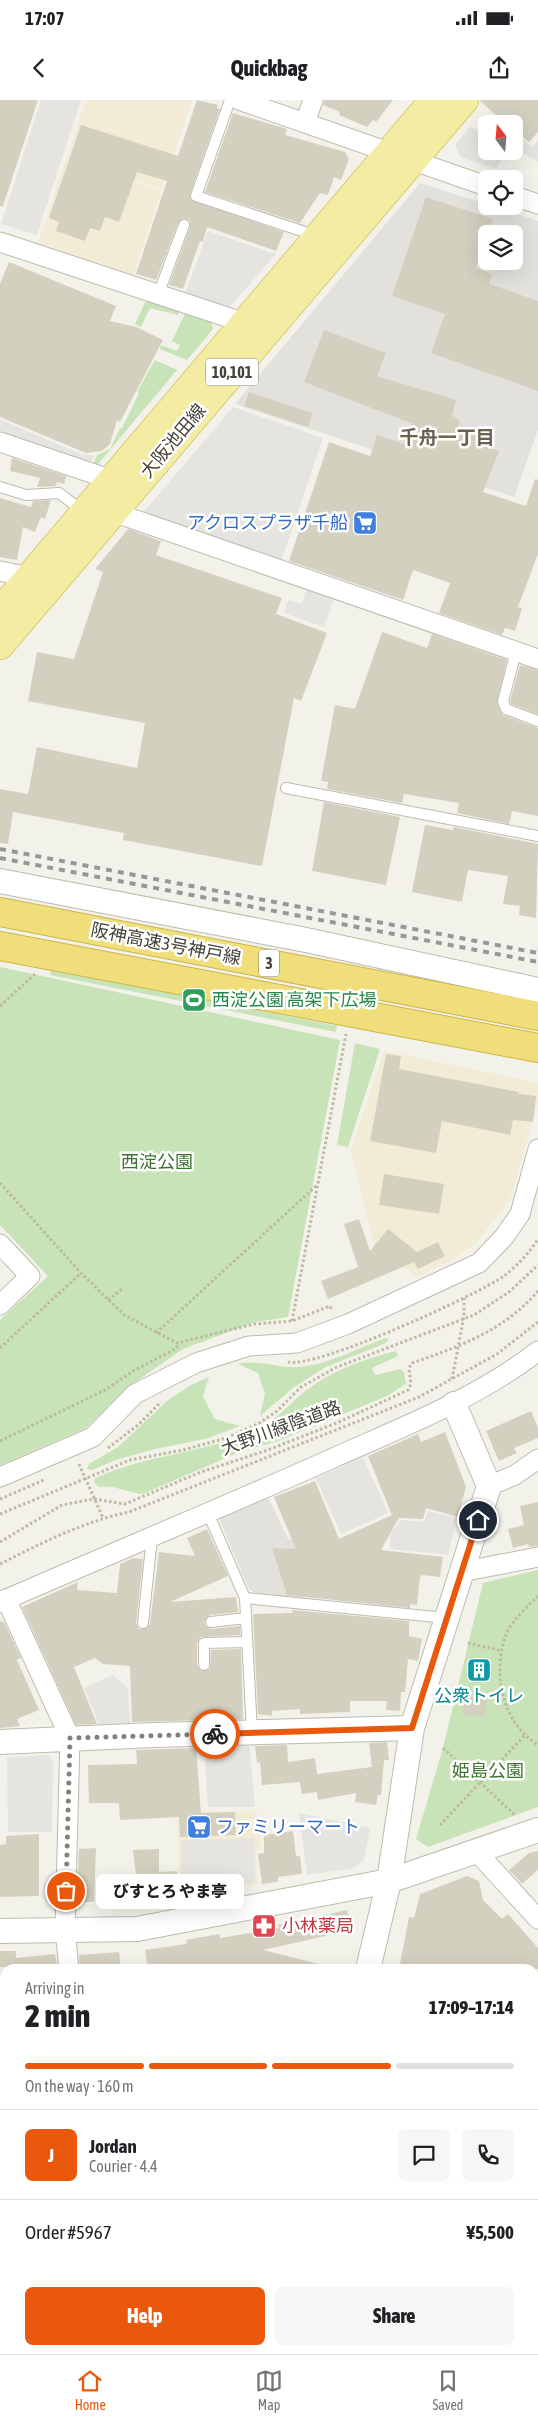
<!DOCTYPE html>
<meta charset="utf-8">
<style>
:root{--surface:#fff;--page:#f6f6f6;--text:#202124;--muted:#757577;--line:#e0e0e0;--accent:#ea580c}
body{margin:0;font-family:"Asap Condensed","Noto Sans JP",sans-serif;background:var(--page);color:var(--text);height:100vh;display:flex;flex-direction:column;font-size:19px;white-space:nowrap}
*{box-sizing:border-box;margin:0}
p{font-size:16px;color:var(--muted)}
.icon{flex:none;width:28px;height:28px;fill:none;stroke:currentColor;stroke-width:2;stroke-linecap:round;stroke-linejoin:round}
.map{position:relative;flex:1;overflow:hidden}
.panel{position:absolute;left:0px;top:1864px;width:539px;height:391px;display:flex;flex-direction:column;background:var(--surface);border-radius:15px 15px 0 0;box-shadow:0 5px 20px #0002}
.panel>*{flex:none}
.needle{width:32px;rotate:344deg}
.buttons{position:absolute;left:478px;top:15px;display:grid;gap:10px}
.buttons a{display:grid;place-items:center;width:45px;height:45px;border-radius:8px;background:var(--surface);box-shadow:0 5px 20px #0002;font-size:25px}
.pin{position:absolute;display:grid;place-items:center;width:42px;height:42px;color:#fff;margin:-21px;border:2px solid #fff;border-radius:50%;box-shadow:0 1px 5px #0007}
.courier{position:absolute;display:grid;place-items:center;width:50px;height:50px;margin:-25px;border:4px solid #ea580c;border-radius:50%;background:#fff;color:#222;box-shadow:0 1px 6px #0007}
.bubble{position:absolute;height:35px;border-radius:8px;background:var(--surface);box-shadow:0 5px 20px #0002;font-size:16px;font-weight:800;line-height:35px;text-align:center}
.overview em{font-style:normal;font-weight:800}
.overview div{display:flex;flex-direction:column-reverse}
.overview{display:flex;align-items:center;justify-content:space-between;height:85px;padding:0 25px}
h1{font-size:32px;font-weight:800;line-height:38px}
.bar{display:grid;grid-template-columns:repeat(4,1fr);gap:8px 5px;align-content:center;height:60px;padding:0 25px}
.bar i{height:6px;border-radius:4px;background:var(--line)}
.bar .active{background:var(--accent)}
.bar p{grid-column:span 4}
.line{display:flex;align-items:center;gap:12px;padding:0 25px;border-top:1px solid var(--line)}
.line div{flex:1}
.round{display:grid;place-items:center;flex:none;width:52px;height:52px;border-radius:8px;background:var(--page)}
.button{display:flex;gap:10px;margin-top:auto;padding:10px 25px}
.button a{flex:1;height:58px;border-radius:8px;background:var(--accent);color:#fff;font-size:20px;font-weight:800;line-height:58px;text-align:center}
.button a+a{background:var(--page);color:var(--text)}
.status{display:flex;justify-content:space-between;align-items:center;height:35px;padding:0 25px;background:var(--surface);direction:ltr}
.status svg{height:14px;fill:currentColor}
header{display:flex;justify-content:space-between;align-items:center;height:65px;padding:0 25px;background:var(--surface);font-size:22px;font-weight:800}
.tab-bar{display:flex;justify-content:space-around;align-items:center;height:70px;border-top:1px solid var(--line);background:var(--surface);font-size:14px;color:var(--muted)}
.tab-bar a{display:grid;justify-items:center;gap:2px}
.tab-bar .active{color:var(--accent)}
.map>svg:first-child{display:block}
.commercial{fill:#f2ecd7}
.industrial{fill:#e3e1db;fill-rule:evenodd}
.green{fill:#c7e3b7}
.parking{fill:#e5e4e1}
.building{fill:#d4d0c0}
.lines{fill:none;stroke-linecap:round;stroke-linejoin:round}
.service-casing{stroke:#bebbad;stroke-width:12}
.minor-casing{stroke:#bebbad;stroke-width:21}
.tertiary-casing{stroke:#bebbad;stroke-width:26}
.primary-casing{stroke:#d8cc73;stroke-width:30}
.motorway-casing{stroke:#cdb54a;stroke-width:30}
.path{stroke:#beb9a0;stroke-width:3;stroke-dasharray:2.5 2.5;stroke-linecap:butt}
.service{stroke:#fff;stroke-width:10}
.minor{stroke:#fff;stroke-width:19}
.tertiary{stroke:#fff;stroke-width:24}
.primary{stroke:#f4eca2;stroke-width:28}
.motorway{stroke:#efde79;stroke-width:28}
.rail{stroke:#979797;stroke-width:4;stroke-dasharray:6 6;stroke-linecap:butt}
.done{stroke:#838077;stroke-width:5;stroke-dasharray:0 9}
.route{stroke:#ea580c;stroke-width:6}
.labels{text-anchor:middle;stroke-width:5;stroke-linejoin:round;paint-order:stroke}
.shield{fill:#fff;stroke:#7e7b74;stroke-width:1}
.shield-label{font-size:16px;font-weight:bold;fill:#464339}
.street-label{font-size:18px;fill:#464339;stroke:#fff}
.shop-label{font-size:18px;fill:#366cbe;stroke:#fff;text-anchor:end}
.leisure-label{font-size:18px;fill:#27864d;stroke:#fff;text-anchor:start}
.park-label{font-size:18px;fill:#3e7232;stroke:#fff}
.culture-label{font-size:18px;fill:#0d838f;stroke:#fff}
.health-label{font-size:18px;fill:#be3a42;stroke:#fff;text-anchor:start}
.neighbourhood-label{font-size:19px;font-weight:bold;fill:#686351;stroke:#fff}
</style>
<div class="status"><b>17:07</b><svg viewBox="0 0 49 12"><path d="M0 12V9h3v3zM5 12V6h3v6zM10 12V3h3v9zM15 12V0h3v12zM26 1h20v11H26zM47 4h2v5h-2z"/></svg></div>
<header><svg class="icon" aria-label="back" viewBox="0 0 24 24"><path d="M15 5l-7 7 7 7"/></svg>Quickbag<svg class="icon" aria-label="share" viewBox="0 0 24 24"><path d="M12 15V3M7 8l5-5 5 5M5 13v7h14v-7"/></svg></header>
<div class="map">
<svg width="538" height="2254" viewBox="0 0 538 2254">
<rect width="100%" height="100%" fill="#f3f2ea"/>
<path class="commercial" d="M86,0H192L162,89L67,57Z
M66,58L162,91L133,175L38,143Z
M384,951L536,982L538,985V1002L510,1100L476,1143L456,1158L417,1177L374,1145L351,1049Z
M257,1711L261,1746L256,1752L258,1784L178,1800V1712Z"/>
<path class="industrial" d="M420,83L486,104V106H493L538,121V330L514,397L235,304ZM486,134H514V161H486Z
M267,1395L288,1439L307,1443L302,1500L259,1495L249,1489L220,1421L221,1414Z"/>
<path class="green" d="M146,200L180,211L178,215L150,208L141,227L135,224Z
M186,212L210,219L213,229L187,260L160,249L161,245L177,251L180,245L172,241Z
M155,260L177,270L94,369L92,367L97,355L110,349L120,328H122L139,293L137,292Z
M0,867L340,940L288,1217L255,1222L183,1249L134,1283L86,1328L0,1365V1220L48,1176L0,1125Z
M51,869L337,926L336,932L50,875Z
M355,943L380,949L348,1047L337,1045Z
M386,1238L389,1240L386,1243L326,1267L293,1288L260,1316L265,1294L258,1273L238,1264C259,1259 276,1268 296,1267C323,1267 360,1247 386,1238Z
M396,1251L398,1256L372,1268L375,1275L400,1269L404,1272L406,1284L387,1296L278,1341L237,1353L143,1394C128,1393 114,1384 99,1387L94,1383L95,1378C146,1355 203,1353 255,1331C273,1323 288,1305 303,1293C328,1272 364,1259 396,1251Z
M209,1277L203,1297L215,1319L240,1326L205,1339L155,1349L116,1360L92,1370L87,1369L89,1364L118,1347L167,1301L189,1286Z
M538,1470V1707L428,1747L416,1739L443,1648L483,1483Z"/>
<path class="parking" d="M41,0H81L37,135L1,124Z
M470,26L486,35V51H506L496,69L460,57L455,45Z
M514,34L533,47L538,41V62L514,49Z
M208,131L276,154L228,209L185,193Z
M233,307L323,338L281,462L142,414Z
M0,319L80,354L94,356L89,366L0,333Z
M306,490L334,500L324,527L284,513L288,500L302,504Z
M363,1357L388,1413L341,1434L316,1378Z
M428,1411L457,1418L448,1455L390,1449V1436L400,1420L424,1422Z
M112,1575L128,1588L130,1624H99L84,1588Z
M249,1641L255,1707H208L204,1643Z
M49,1655L53,1662L52,1732H8L7,1657Z
M299,1713L370,1728L364,1760L354,1768L307,1775Z
M254,1738L255,1782L181,1798V1740Z"/>
<path class="building" d="M0,0H38L3,106H0Z
M197,0L218,5L217,8L220,9L190,94L191,100L284,132L276,151L207,127L203,142L200,141L183,189L169,185L190,127V121L183,118L178,123L156,180L136,174L167,81L137,72L119,122L105,117L100,131L90,128L85,141L56,131L59,122L49,118L81,25L178,56Z
M324,0H393L376,22L373,20L367,27L339,15L340,12L323,5Z
M479,0H538V32L529,42L514,30V24H506Z
M233,13L287,29L285,35L345,52L349,59L341,80L334,77L328,95L320,93L300,123L205,92Z
M426,97L493,119L486,134L476,168L492,174L489,184L538,201V291L431,253L445,214L392,196Z
M9,162L116,206L110,221L136,227L163,240L120,322L117,320L110,344L102,351L86,353L0,317V184Z
M324,230L386,253L377,276L456,300L452,315L460,321L458,328L485,337L482,345L499,351L483,392L526,406L535,379L538,380V454L518,507L522,508L515,531L505,528L502,535L439,513L450,483L413,470L403,500L289,461L329,342L370,356L377,335L405,344L413,324L304,282Z
M249,292L312,313L308,327L244,306Z
M12,358L66,376L64,384L57,382L56,386L37,387L40,378L10,371Z
M0,398L31,407L33,401L51,400L45,419L41,417L35,432L23,427L17,460L0,457Z
M128,429L161,441L156,455L282,498L276,514L327,533L301,601L294,598L262,766L123,740L124,733L13,712L8,744L0,743V689L28,694L37,647L137,668L145,623L28,601L37,552L74,559L103,472L95,469Z
M382,532L427,548L432,534L507,560L497,603L503,615L538,628V716L512,711L509,724L457,713L459,703L404,694L402,703L327,689L328,682L321,681L335,605L355,609Z
M520,565L538,570V614L511,604L510,601Z
M324,702L400,717L386,785L312,771Z
M425,725L453,730L454,727L538,744L536,818L519,815L520,806L503,804L508,776L468,770L462,802L412,792Z
M386,954L401,956L399,969L519,992L518,994L536,996L533,1022L513,1020L510,1035L442,1021L436,1053L370,1041Z
M384,1074L444,1084L439,1114L379,1105Z
M359,1119L370,1151L388,1129L417,1152L438,1142L445,1156L418,1169L414,1162L328,1199L321,1181L358,1167L344,1124Z
M531,1311L538,1328V1338L514,1348L517,1353L499,1361L486,1331Z
M445,1332L466,1387L458,1417L426,1408L423,1419L399,1418L381,1450L443,1457L440,1477L422,1475L420,1477L417,1505L410,1504V1508L287,1495L272,1448L296,1449L274,1397L315,1381L339,1439L392,1415L368,1356L418,1334L421,1342Z
M538,1402V1446L529,1447L528,1444L513,1448L508,1429L524,1425L520,1406Z
M207,1429L228,1476L170,1502L236,1497L238,1512L210,1515L204,1522L206,1526L211,1529L240,1526V1535L200,1537L197,1543V1565L201,1571L210,1569L211,1550L241,1549L243,1619L132,1622L130,1566L103,1564L95,1558L74,1567L97,1624L76,1625L22,1507L78,1482L77,1490L117,1493L120,1464L133,1458L143,1459L136,1523L139,1529H145L150,1524L159,1452L195,1456L187,1438Z
M292,1510L409,1521V1536L422,1539L418,1561L408,1559L405,1592H401L400,1611L386,1610L387,1601H350V1612L300,1614V1609L272,1611V1616L258,1614L253,1514L293,1513Z
M0,1521L4,1522L21,1558L17,1560L39,1610L17,1619L20,1626L0,1628Z
M467,1595L487,1601L484,1617L462,1615Z
M387,1642L389,1660H384L381,1695H378L376,1705L355,1702L356,1693L318,1700L317,1692L302,1694L300,1682L262,1685L260,1662L257,1663L255,1646L287,1645L288,1662L315,1658L317,1674L372,1667L369,1643Z
M196,1648L201,1713L235,1712L236,1735L180,1737L179,1717L120,1720L119,1703H89L88,1665L137,1664L136,1650Z
M293,1731L296,1756H300L302,1774L278,1777V1782L262,1784L258,1754L264,1753V1735Z
M39,1734V1796L0,1797V1745L6,1744V1736Z
M96,1748L94,1802H77L79,1749Z
M159,1749V1772L177,1771V1797L142,1798V1791H138L133,1750Z
M538,1751V1770L522,1784L509,1770L529,1753Z
M467,1776L479,1781L483,1800L502,1819L508,1814L538,1848V1869H399L409,1817L414,1818L420,1794Z
M347,1810L352,1830L263,1850L319,1864L318,1869H148L145,1850L187,1844L186,1840L219,1834L220,1838L279,1828L278,1825Z
M0,1851H16V1858L55,1854L58,1869L0,1867Z
M119,1852L121,1869H80L79,1855Z"/>
<g class="lines">
<defs>
<path id="service" d="M230,0L196,96L317,136
M158,195L184,125
M0,387L26,395L59,393L84,412
M516,552L503,601L506,609L538,621
M286,688L538,736
M208,1413L245,1498L446,1518
M245,1498L252,1632
M211,1522L246,1518
M143,1523L152,1437
M204,1565V1543L247,1542
M1,1900L5,1962
M358,2254L359,2250"/>
<path id="minor" d="M239,0L486,86
M305,23L313,0
M514,96L538,104
M0,142L245,223
M0,342L112,380
M113,412L538,559
M0,471L30,477
M0,1144L30,1176L0,1205
M0,1377L93,1337L135,1294L196,1263L249,1246L297,1243L348,1224L479,1163L504,1137L520,1114L538,1049
M489,1386L515,1375L538,1359
M461,1472L538,1457
M6,1499L70,1638L65,1830L69,1869
M0,1502C110,1454 221,1408 331,1359C402,1327 476,1299 538,1251
M476,1751L538,1819
M534,1999L538,1995
M0,2159H5
M534,2243L538,2241
M79,2254V2250
M495,2254L509,2250"/>
<path id="tertiary" d="M0,781L306,840L538,890
M0,1642L154,1635L412,1628
M0,1831L137,1829L389,1781L538,1730
M368,1869L389,1781L412,1628L489,1386L454,1304
M275,2254L276,2250"/>
<path id="primary" d="M0,512L434,0
M0,545L464,0
M534,2183L538,2179
M456,2254L460,2250"/>
<path id="motorway" d="M0,812L538,916
M0,846L538,948"/>
</defs>
<use href="#service" class="service-casing"/>
<use href="#minor" class="minor-casing"/>
<use href="#tertiary" class="tertiary-casing"/>
<use href="#primary" class="primary-casing"/>
<use href="#motorway" class="motorway-casing"/>
<path class="path" d="M0,906L35,874
M0,1083L81,1173L124,1215L177,1243L254,1224L292,1221L330,1206L332,1211
M108,1200L122,1189
M292,1221L346,934
M156,1233L317,1085
M0,1248L81,1173
M288,1262C316,1269 477,1195 504,1176C516,1167 530,1152 538,1139
M452,1279L464,1216V1198
M0,1341L105,1290L135,1270L177,1248V1243
M108,1348L138,1325L161,1302
M79,1364L103,1418
M0,1399L46,1379
M0,1414L130,1360L183,1350L223,1339L258,1324L277,1311L301,1287L337,1267L474,1215L509,1192L538,1165
M0,1442L62,1405L94,1399L125,1404L201,1372L268,1350L339,1322L408,1290L411,1284L409,1268L412,1263C459,1247 505,1230 538,1191
M0,1464C42,1443 82,1422 129,1412L419,1297L497,1254L538,1222
M538,1496C527,1507 512,1520 506,1535C492,1573 502,1623 538,1645
M468,1543L502,1551
M443,1648L515,1715
M440,1725L526,1634"/>
<use href="#service" class="service"/>
<use href="#minor" class="minor"/>
<use href="#tertiary" class="tertiary"/>
<use href="#primary" class="primary"/>
<use href="#motorway" class="motorway"/>
<path class="rail" d="M0,749L538,853
M0,758L538,862"/>
</g>
<g class="lines">
<path class="done" d="M66,1791L70,1638L215,1634"/>
<path class="route" d="M215,1634L412,1628L478,1420"/>
</g>
<defs>
<symbol id="supermarket-square" viewBox="-11 -11 22 22"><rect x="-9" y="-9" width="18" height="18" rx="4" fill="#3f7fe0" stroke="#fff"/><path d="M-6-5.5h2.5l.6 2H6L4.5 2H-2.5L-4.4-4H-6ZM-1.5 3.2a1.3 1.3 0 1 0 .1 0ZM3 3.2a1.3 1.3 0 1 0 .1 0Z" fill="#fff"/></symbol>
<symbol id="stadium-square" viewBox="-11 -11 22 22"><rect x="-9" y="-9" width="18" height="18" rx="4" fill="#2e9e5b" stroke="#fff"/><path d="M0-5a6.5 5 0 1 0 0 10a6.5 5 0 1 0 0-10ZM-3.5-1.8h7v3.6h-7Z" fill="#fff"/></symbol>
<symbol id="building-square" viewBox="-11 -11 22 22"><rect x="-9" y="-9" width="18" height="18" rx="4" fill="#0f9aa8" stroke="#fff"/><path d="M-4-6H4V6H1V3H-1V6H-4ZM-2.5-4.3h1.7v1.8h-1.7ZM.8-4.3h1.7v1.8H.8ZM-2.5-1h1.7V.8h-1.7ZM.8-1h1.7V.8H.8Z" fill="#fff"/></symbol>
<symbol id="pharmacy-square" viewBox="-11 -11 22 22"><rect x="-9" y="-9" width="18" height="18" rx="4" fill="#e0444e" stroke="#fff"/><path d="M-2-6h4v4h4v4h-4v4h-4v-4h-4v-4h4Z" fill="#fff"/></symbol>
</defs>
<g fill-rule="evenodd">
<use href="#supermarket-square" x="351" y="409" width="28" height="28"/>
<use href="#stadium-square" x="180" y="886" width="28" height="28"/>
<use href="#building-square" x="465" y="1556" width="28" height="28"/>
<use href="#supermarket-square" x="185" y="1713" width="28" height="28"/>
<use href="#pharmacy-square" x="250" y="1812" width="28" height="28"/>
</g>
<g class="labels">
<g class="shield">
<rect x="206" y="258.5" width="52" height="27" rx="4"/>
<rect x="259" y="849.5" width="20" height="27" rx="4"/>
</g>
<g class="shield-label">
<text x="232" y="278">10,101</text>
<text x="269" y="869">3</text>
</g>
<g class="street-label">
<text transform="translate(173 341) rotate(-50)" y="6">大阪池田線</text>
<text transform="translate(166 844) rotate(11)" y="6">阪神高速3号神戸線</text>
<text transform="translate(281 1328) rotate(-20)" y="6">大野川緑陰道路</text>
</g>
<g class="shop-label">
<text x="348" y="429">アクロスプラザ千船</text>
<text x="216" y="1733" text-anchor="start">ファミリーマート</text>
</g>
<g class="leisure-label">
<text x="212" y="906">西淀公園 高架下広場</text>
</g>
<g class="park-label">
<text x="157" y="1068">西淀公園</text>
<text x="488" y="1677">姫島公園</text>
</g>
<g class="culture-label">
<text x="479" y="1602">公衆トイレ</text>
</g>
<g class="health-label">
<text x="282" y="1832">小林薬局</text>
</g>
<g class="neighbourhood-label">
<text x="447" y="344">千舟一丁目</text>
</g>
</g>
</svg>
<div class="buttons">
<a><svg class="needle" viewBox="-14 -14 28 28"><path d="M0-13l5 13h-10z" fill="#e53935"/><path d="M0 13l5-13h-10z" fill="#757577"/></svg></a>
<a><svg class="icon" aria-label="locate" viewBox="0 0 24 24"><circle cx="12" cy="12" r="6"/><path d="M12 2v4M12 18v4M2 12h4M18 12h4"/></svg></a>
<a><svg class="icon" aria-label="layers" viewBox="0 0 24 24"><path d="M12 4l9 5-9 5-9-5zM3 14l9 5 9-5"/></svg></a>
</div>
<div class="pin" style="left:66px;top:1791px;background:#ea580c"><svg class="icon" aria-label="bag" viewBox="0 0 24 24"><path d="M5 8h14l-1 12H6zM9 8a3 3 0 0 1 6 0"/></svg></div>
<div class="pin" style="left:478px;top:1420px;background:#1f2937"><svg class="icon" aria-label="home" viewBox="0 0 24 24"><path d="M3 11l9-7 9 7M6 9v11h12V9"/></svg></div>
<div class="courier" style="left:215px;top:1634px"><svg class="icon" aria-label="bike" viewBox="0 0 24 24"><circle cx="6" cy="16" r="4"/><circle cx="18" cy="16" r="4"/><path d="M6 16l4-8h5l3 8M10 8l3 8H6M13 5h3"/></svg></div>
<div class="bubble" style="left:96px;top:1774px;width:148px">びすとろ やま亭</div>
<section class="panel">
<div class="overview"><div><h1>2 min</h1><p>Arriving in</p></div><em>17:09–17:14</em></div>
<div class="bar"><i class="active"></i><i class="active"></i><i class="active"></i><i></i><p>On the way · 160 m</p></div>
<div class="line" style="height:90px"><b class="round" style="background:var(--accent);color:#fff">J</b><div><b>Jordan</b><p>Courier · 4.4</p></div><a class="round"><svg class="icon" aria-label="chat" viewBox="0 0 24 24"><path d="M4 5h16v11H9l-5 4z"/></svg></a><a class="round"><svg class="icon" aria-label="phone" viewBox="0 0 24 24"><path d="M5 4h4l2 5-3 2q2 4 5 5l2-3 5 2v4C11 20 4 13 5 4z"/></svg></a></div>
<div class="line" style="height:65px"><div>Order #5967</div><b>¥5,500</b></div>
<div class="button"><a>Help</a><a>Share</a></div>
</section>
</div>
<nav class="tab-bar">
<a class="active"><svg class="icon" aria-label="home" viewBox="0 0 24 24"><path d="M3 11l9-7 9 7M6 9v11h12V9"/></svg>Home</a>
<a><svg class="icon" aria-label="map" viewBox="0 0 24 24"><path d="M3 6l6-2 6 2 6-2v14l-6 2-6-2-6 2zM9 4v14M15 6v14"/></svg>Map</a>
<a><svg class="icon" aria-label="saved" viewBox="0 0 24 24"><path d="M7 4h10v16l-5-4-5 4z"/></svg>Saved</a>
</nav>
